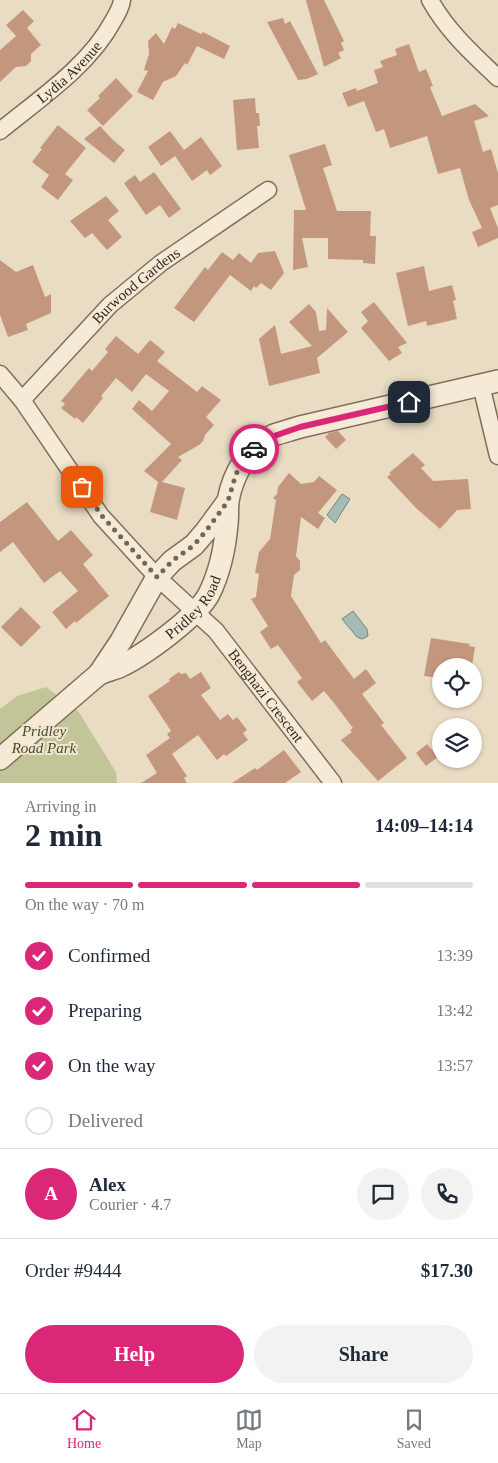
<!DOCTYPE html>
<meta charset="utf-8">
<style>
:root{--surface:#fff;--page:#f2f2f3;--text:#1f2937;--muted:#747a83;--line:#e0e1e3;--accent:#db2777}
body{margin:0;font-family:"Times New Roman",serif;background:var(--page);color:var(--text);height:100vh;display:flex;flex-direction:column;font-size:19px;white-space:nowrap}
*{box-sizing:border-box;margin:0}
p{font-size:16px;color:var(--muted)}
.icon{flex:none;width:28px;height:28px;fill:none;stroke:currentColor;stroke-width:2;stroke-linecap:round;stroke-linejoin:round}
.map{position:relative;height:783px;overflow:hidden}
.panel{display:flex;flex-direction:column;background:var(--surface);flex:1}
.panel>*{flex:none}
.buttons{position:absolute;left:432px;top:658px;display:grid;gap:10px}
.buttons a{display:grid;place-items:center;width:50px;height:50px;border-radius:50%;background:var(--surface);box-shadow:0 1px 4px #0004;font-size:25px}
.pin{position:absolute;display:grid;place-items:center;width:42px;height:42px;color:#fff;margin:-21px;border-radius:10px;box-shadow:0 2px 8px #0006}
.courier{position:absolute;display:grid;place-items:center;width:50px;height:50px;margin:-25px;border:4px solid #db2777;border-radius:50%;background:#fff;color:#222;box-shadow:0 1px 6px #0007}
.summary em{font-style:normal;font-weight:700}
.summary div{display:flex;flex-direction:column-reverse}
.summary{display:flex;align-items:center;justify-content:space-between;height:85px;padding:0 25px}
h1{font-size:32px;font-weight:700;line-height:38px}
.bar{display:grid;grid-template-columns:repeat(4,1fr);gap:8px 5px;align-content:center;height:60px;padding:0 25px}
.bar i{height:6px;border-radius:4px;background:var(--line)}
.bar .selected{background:var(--accent)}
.bar p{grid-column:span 4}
.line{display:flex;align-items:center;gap:12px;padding:0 25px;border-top:1px solid var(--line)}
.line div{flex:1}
.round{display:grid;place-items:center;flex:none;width:52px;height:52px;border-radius:26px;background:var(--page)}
ol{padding:0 25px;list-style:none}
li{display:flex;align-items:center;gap:15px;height:55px}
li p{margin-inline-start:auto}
li .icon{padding:5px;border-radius:50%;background:var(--accent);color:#fff;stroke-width:4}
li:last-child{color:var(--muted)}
li i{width:28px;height:28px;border:2px solid var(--line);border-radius:50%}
.button{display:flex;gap:10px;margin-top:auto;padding:10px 25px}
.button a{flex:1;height:58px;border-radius:30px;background:var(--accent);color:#fff;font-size:20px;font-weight:700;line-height:58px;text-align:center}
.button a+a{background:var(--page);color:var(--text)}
.tabs{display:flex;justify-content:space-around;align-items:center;height:70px;border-top:1px solid var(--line);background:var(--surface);font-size:14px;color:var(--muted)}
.tabs a{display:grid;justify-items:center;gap:2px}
.tabs .selected{color:var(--accent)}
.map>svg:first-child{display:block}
.green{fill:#c2c598}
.water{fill:#a5bcb4;stroke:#6d8981}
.building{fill:#c3977d}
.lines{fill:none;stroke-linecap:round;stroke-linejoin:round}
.minor-casing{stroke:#816e5c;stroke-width:19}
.tertiary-casing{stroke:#816e5c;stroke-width:24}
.minor{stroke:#f5ead5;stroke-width:16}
.tertiary{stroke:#f5ead5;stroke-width:21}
.done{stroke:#726658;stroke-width:5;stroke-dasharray:0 9}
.route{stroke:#db2777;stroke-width:6}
.labels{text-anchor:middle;stroke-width:4;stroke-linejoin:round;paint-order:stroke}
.street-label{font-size:15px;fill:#32271e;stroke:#f1e6d2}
.park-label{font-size:15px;font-style:italic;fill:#454d27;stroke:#f1e6d2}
</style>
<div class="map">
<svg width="498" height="783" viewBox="0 0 498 783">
<rect width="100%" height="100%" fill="#e9dcc3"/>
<path class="green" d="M46,687L78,711L116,772L117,783H0V709L17,696Z"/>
<path class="water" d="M342,494L350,499L335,523L327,515Z
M353,611L367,629L368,636L362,639L357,637L342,619Z"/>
<path class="building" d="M306,0H324L344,41L341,43L344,50L338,53L341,58L324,67Z
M23,10L34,21L27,28L41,45L31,54V61L26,66L16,67L0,82V50L16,36L6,25Z
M283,18L285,24L290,21L318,74L307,79L298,80L267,22Z
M178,23L201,34L203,32L230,46L224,59L197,46L187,65L185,63L176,76L163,82L153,100L137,92L148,71L144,70L149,54L148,41L156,33L164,44L172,27L175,29Z
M409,44L419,72L426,69L433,86L430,87L442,116L475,104L489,116L474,121L483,152L491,149L498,173V205L490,208L498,228V238L478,247L472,232L482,228L469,200L460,168L438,174L427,136L390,148L384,129L376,132L364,101L348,107L342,93L356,88L357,91L378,83L374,70L383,67L380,61L397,55L395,49Z
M116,78L133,96L103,126L87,110L100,98L98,96Z
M255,98L256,113H259L260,126H257L259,148L237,150L233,100Z
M58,125L86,148L65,174L73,180L58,200L41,187L49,175L32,162L42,149L40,148Z
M100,126L113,140L125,150L114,163L84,139Z
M170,131L184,150L201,137L222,166L210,175L207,170L192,181L175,156L161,166L148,147Z
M325,144L332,165L323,168L337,211H371L370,236H376L375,264L363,263V260L328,259V238H302L308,267L293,270L294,210H306L289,155Z
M154,172L181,209L169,218L160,205L146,215L124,183L135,175L140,182Z
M106,196L119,211L108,220L122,237L107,250L92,233L85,238L70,221Z
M275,251L284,273L271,290L261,283L256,288L254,286L251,291L230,275L194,322L174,308L205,267L208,270L222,252L233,260L239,253L251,263L258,253Z
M0,260L16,272L33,265L45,297L51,294V313L26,324L28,330L8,337L0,315Z
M424,266L429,291L452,285L456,300L453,301L457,319L427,326L426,321L408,326L396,273Z
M374,302L407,343L398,347L402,353L389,361L361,328L368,321L361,312Z
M309,304L316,312L319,331L326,330L327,308L348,332L317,358L320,373L269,386L259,339L275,325L281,354L312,346L289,322Z
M116,336L138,354L150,340L165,352L157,361L197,392L202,386L221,400L206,417L214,425L205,435L203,441L199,445L178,457L182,460L162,482L185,488L177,520L150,512L158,482L144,471L171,444L132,409L139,400L152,411L169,391L146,374L132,392L116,378L101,396L103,398L83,423L76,417L75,419L61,408L65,404L61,401L89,368L92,371L108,352L105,349Z
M338,431L346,440L336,449L325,437L329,433Z
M413,453L425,465L421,468L433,481L468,479L471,509L457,510L440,529L416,508L387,477L391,474L389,473Z
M289,473L301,484L314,482L319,476L337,490L318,513L325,518L318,529L301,517L296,556L300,561V570L294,575L291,596L321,643L325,640L354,679L366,669L376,683L362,694L384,723L381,725L407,758L378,781L341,740L352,732L350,730L353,728L334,703L324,691L312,701L297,682L302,678L278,645L271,649L260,632L268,626L251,599L256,597L259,574L255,573L259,552L270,539L276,500L273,498L277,494L278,487Z
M27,502L58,541L71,530L93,555L83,564L109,596L76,623L75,621L66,629L52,612L78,591L60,571L44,583L13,542L0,552V522Z
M21,607L41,627L21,647L1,627Z
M431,638L470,644L469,646L475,647L472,666H441V678L424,676Z
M179,672L181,674L186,673L190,679L201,672L211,688L201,695L220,720L228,714L233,720L237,717L247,730L243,733L248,740L226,756L224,754L217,760L198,735L172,754L187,776L184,778L187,783H141L157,773L146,755L170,738L167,734L171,731L148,696L170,681L169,679Z
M427,744L438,757L426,766L416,753Z
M284,750L301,772L285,783H232L255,768L257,770Z"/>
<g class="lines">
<defs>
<g id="minor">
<path d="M430,0C447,31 473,54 498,78"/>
<path id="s1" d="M0,131C39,99 89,66 113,21C117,14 121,8 122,0"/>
<path id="s2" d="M0,374L22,400L101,516L157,577L216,631L333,783"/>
<path d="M481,385L498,456"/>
<path id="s3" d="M22,400L110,305L161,263L268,190"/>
</g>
<g id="tertiary">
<path id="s4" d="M99,674C106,671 114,669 121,666C144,655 197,617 209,594C219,574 225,547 227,524C228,517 227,509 228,501C233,473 248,448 274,435C282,432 291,430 300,427L498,381"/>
<path d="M0,759L99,674L121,641L157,577L172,561L194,545L206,531L228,501"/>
</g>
</defs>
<use href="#minor" class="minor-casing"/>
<use href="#tertiary" class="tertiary-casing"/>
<use href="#minor" class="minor"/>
<use href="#tertiary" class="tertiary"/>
</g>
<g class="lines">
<path class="done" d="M82,487L102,516L157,577L172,561L194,545L206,531L228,501L236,474L245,458L254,449"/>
<path class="route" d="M254,449L274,436L300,427L409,402"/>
</g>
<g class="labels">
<g class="street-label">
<text dy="5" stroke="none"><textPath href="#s1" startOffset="91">Lydia Avenue</textPath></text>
<text dy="5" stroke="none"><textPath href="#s3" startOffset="162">Burwood Gardens</textPath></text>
<text dy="5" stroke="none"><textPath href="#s4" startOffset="118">Pridley Road</textPath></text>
<text dy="5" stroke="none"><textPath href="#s2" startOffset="419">Benghazi Crescent</textPath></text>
</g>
<g class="park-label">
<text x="44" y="736">Pridley<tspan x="44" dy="17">Road Park</tspan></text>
</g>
</g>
</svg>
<div class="buttons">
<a><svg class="icon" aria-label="locate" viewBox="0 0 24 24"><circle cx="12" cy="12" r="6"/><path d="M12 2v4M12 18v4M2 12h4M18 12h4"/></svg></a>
<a><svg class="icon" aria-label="layers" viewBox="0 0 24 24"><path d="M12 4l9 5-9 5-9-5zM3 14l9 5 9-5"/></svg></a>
</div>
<div class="pin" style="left:82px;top:487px;background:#ea580c"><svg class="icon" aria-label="bag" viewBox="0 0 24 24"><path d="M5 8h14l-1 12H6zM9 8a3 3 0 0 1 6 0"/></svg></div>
<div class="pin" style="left:409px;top:402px;background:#1f2937"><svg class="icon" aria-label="home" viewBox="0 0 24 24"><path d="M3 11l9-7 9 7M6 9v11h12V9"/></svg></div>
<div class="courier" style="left:254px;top:449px"><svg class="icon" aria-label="car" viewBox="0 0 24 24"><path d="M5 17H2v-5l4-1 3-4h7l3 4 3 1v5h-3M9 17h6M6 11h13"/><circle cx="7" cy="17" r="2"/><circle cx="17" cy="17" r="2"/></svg></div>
</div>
<section class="panel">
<div class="summary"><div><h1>2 min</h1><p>Arriving in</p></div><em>14:09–14:14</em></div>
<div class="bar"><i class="selected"></i><i class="selected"></i><i class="selected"></i><i></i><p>On the way · 70 m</p></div>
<ol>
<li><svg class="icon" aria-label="check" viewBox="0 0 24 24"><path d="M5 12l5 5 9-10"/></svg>Confirmed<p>13:39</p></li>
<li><svg class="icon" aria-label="check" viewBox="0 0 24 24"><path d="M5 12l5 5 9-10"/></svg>Preparing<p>13:42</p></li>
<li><svg class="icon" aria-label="check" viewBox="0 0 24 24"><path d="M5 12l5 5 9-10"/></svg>On the way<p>13:57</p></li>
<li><i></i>Delivered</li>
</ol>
<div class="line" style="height:90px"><b class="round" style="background:var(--accent);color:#fff">A</b><div><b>Alex</b><p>Courier · 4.7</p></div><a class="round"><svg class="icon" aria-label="chat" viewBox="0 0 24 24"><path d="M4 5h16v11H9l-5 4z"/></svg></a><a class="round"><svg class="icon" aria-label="phone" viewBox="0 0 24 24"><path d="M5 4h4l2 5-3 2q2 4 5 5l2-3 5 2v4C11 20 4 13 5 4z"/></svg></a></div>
<div class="line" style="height:65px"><div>Order #9444</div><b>$17.30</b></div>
<div class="button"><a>Help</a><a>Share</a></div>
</section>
<nav class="tabs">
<a class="selected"><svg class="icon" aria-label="home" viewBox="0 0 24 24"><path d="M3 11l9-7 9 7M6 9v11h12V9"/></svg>Home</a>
<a><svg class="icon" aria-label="map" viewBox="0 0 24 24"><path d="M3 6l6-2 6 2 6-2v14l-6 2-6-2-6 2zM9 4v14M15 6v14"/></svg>Map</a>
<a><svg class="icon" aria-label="saved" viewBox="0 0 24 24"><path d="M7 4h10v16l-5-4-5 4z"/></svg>Saved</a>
</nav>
